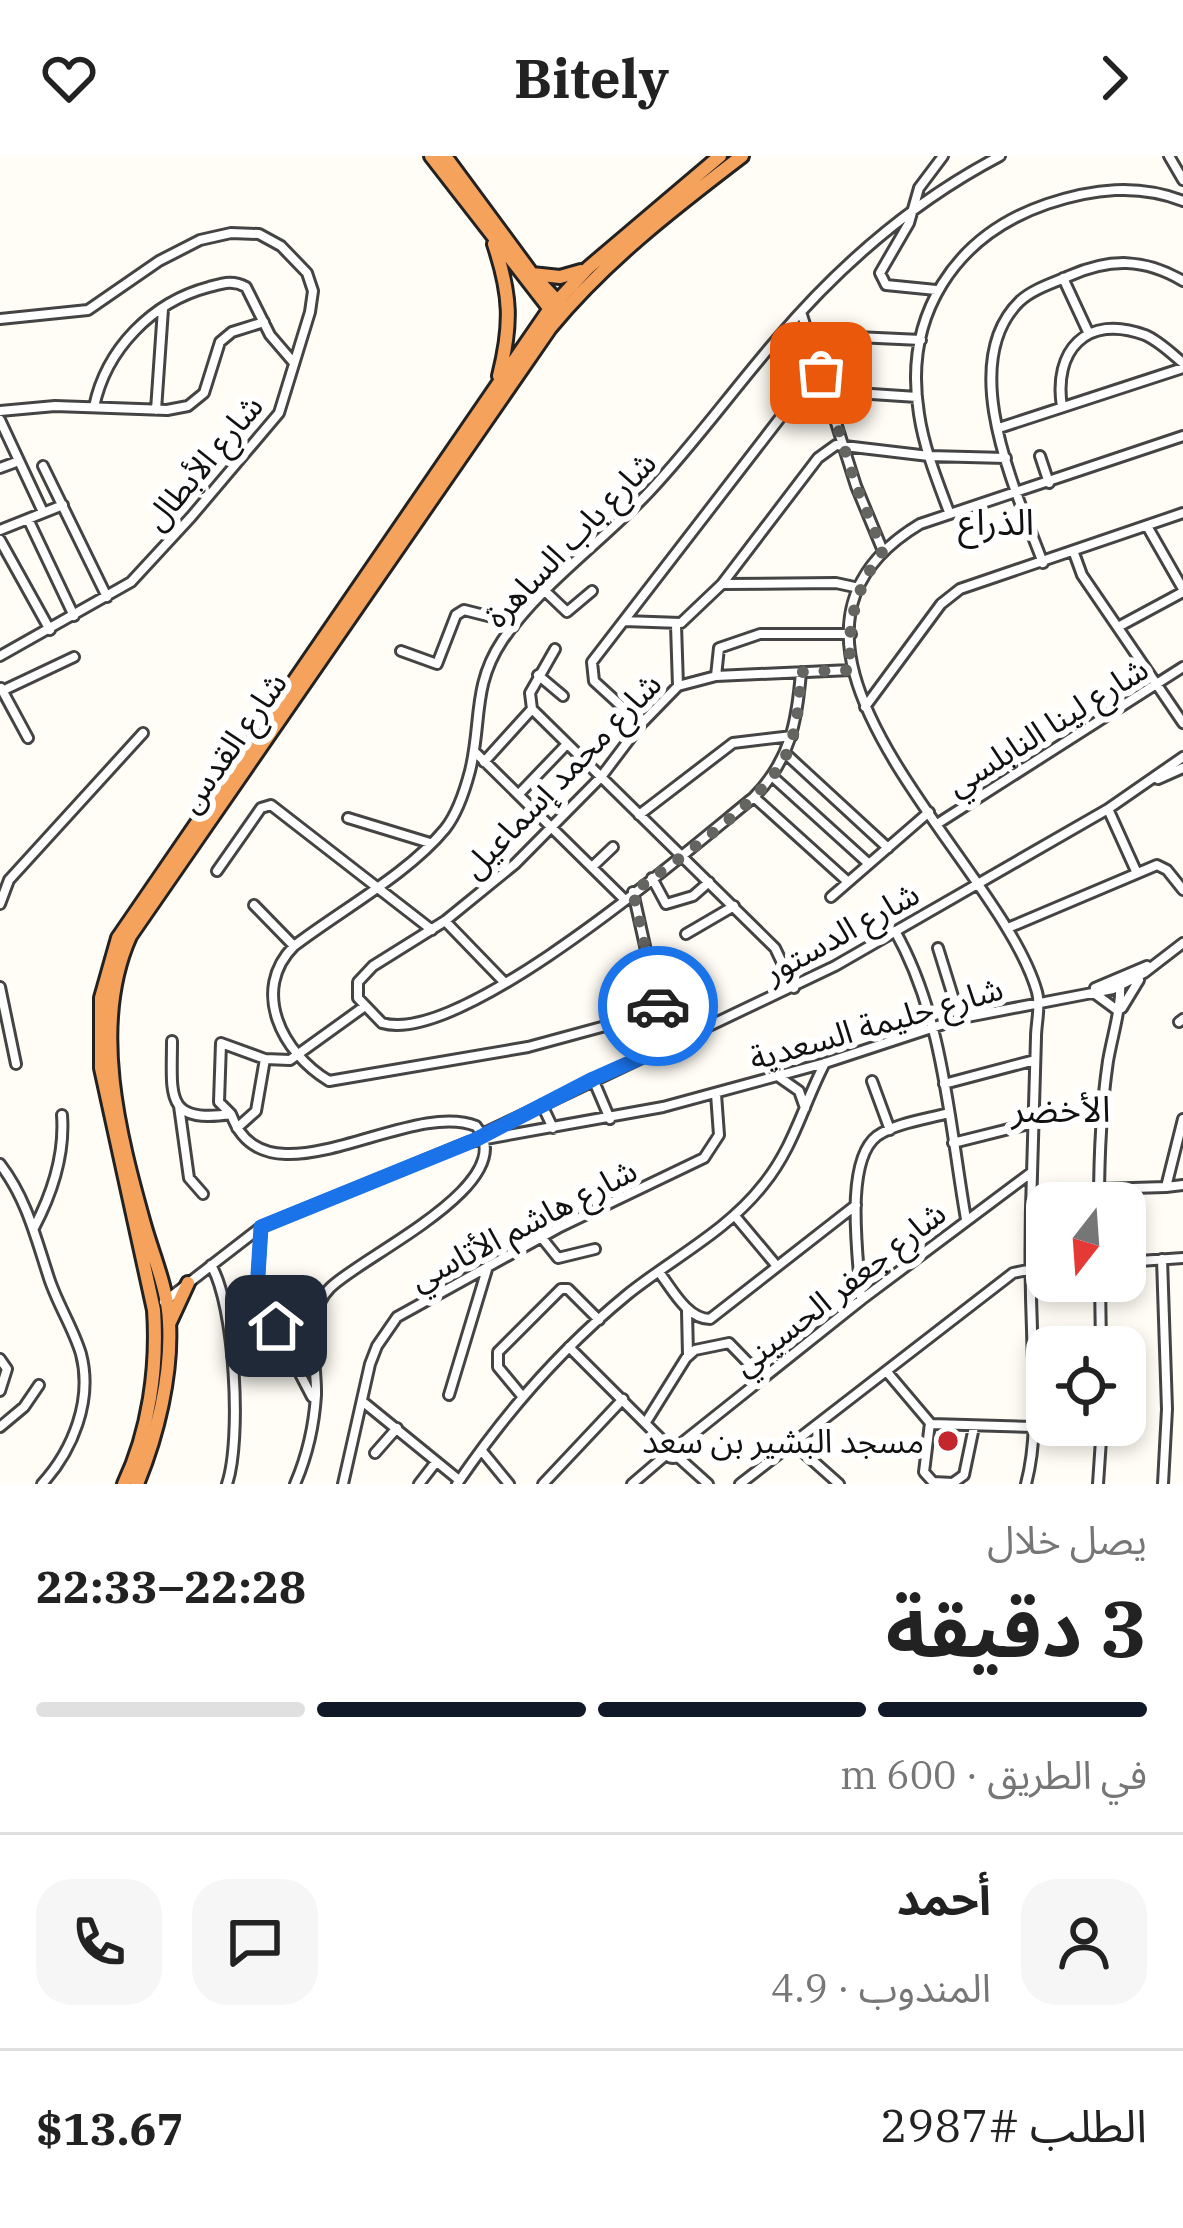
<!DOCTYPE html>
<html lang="ar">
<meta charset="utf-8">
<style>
:root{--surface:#fff;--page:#f6f6f6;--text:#222;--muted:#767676;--line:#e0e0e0;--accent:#111827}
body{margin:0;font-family:"IBM Plex Serif","Noto Sans Arabic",serif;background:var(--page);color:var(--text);direction:rtl;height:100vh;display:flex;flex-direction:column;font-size:45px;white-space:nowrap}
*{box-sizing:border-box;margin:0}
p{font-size:39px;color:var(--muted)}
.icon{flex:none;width:66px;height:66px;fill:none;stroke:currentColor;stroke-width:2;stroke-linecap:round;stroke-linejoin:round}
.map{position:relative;height:1328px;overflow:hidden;direction:ltr}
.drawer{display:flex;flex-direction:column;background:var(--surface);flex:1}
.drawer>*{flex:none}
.needle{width:78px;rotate:197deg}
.fabs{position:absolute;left:1026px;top:1026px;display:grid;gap:24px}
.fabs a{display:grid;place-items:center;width:120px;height:120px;border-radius:24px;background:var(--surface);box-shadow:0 6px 18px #0003;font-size:60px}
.pin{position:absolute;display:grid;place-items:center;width:102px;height:102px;color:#fff;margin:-51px;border-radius:24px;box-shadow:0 6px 18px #0006}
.courier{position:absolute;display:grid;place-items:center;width:120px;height:120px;margin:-60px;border:9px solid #1a73e8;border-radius:50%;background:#fff;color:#222;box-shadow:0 3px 15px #0007}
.headline em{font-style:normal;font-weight:700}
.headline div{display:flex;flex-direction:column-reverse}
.headline{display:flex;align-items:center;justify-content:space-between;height:204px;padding:0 36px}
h1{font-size:78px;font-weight:700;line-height:90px}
.bar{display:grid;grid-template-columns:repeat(4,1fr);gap:18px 12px;align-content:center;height:144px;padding:0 36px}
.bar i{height:15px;border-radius:9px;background:var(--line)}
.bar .current{background:var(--accent)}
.bar p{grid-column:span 4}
.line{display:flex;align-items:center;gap:30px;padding:0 36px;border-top:3px solid var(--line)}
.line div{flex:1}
.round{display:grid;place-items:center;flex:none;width:126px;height:126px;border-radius:36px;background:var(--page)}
header{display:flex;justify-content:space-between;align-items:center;height:156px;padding:0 36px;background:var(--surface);font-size:54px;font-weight:700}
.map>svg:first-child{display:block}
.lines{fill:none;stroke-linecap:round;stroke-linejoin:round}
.minor-casing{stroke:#444;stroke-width:14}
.highway-casing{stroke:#222;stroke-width:18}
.minor{stroke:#fff;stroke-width:8}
.highway{stroke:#f5a25d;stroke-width:12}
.done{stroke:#646461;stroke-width:12;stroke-dasharray:0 21.6}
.route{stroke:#1a73e8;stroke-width:15}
.poi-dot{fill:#c4262e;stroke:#fff;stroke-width:4.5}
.labels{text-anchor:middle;stroke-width:12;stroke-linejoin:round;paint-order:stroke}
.street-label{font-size:33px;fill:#111;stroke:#fff}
.poi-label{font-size:33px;fill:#111;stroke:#fff;text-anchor:end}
.neighbourhood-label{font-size:36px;fill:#111;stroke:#fff}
</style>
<header><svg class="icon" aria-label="forward" viewBox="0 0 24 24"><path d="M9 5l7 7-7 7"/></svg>Bitely<svg class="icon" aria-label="heart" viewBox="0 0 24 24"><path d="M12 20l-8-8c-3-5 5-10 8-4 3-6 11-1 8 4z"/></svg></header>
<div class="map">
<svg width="1183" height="1328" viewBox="0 0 1183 1328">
<rect width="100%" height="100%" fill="#fffdf5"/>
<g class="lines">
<defs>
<path id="minor" d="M1169,0L1183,24
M1063,122L1089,178
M936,134L886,129L880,117L909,67L919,32L943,0
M802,159L856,330L883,395
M0,163L88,154L159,105L200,84L231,77L259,78L281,90L307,117L313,135L310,156L279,257L191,361L131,426L0,500
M856,181L921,184
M826,235L917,241
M94,251C106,193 152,146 209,131C224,127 233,124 246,131L270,179L294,207
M1062,251C1053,195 1086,157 1145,179C1159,185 1171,197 1183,207
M156,254L163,153
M0,255L55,250L167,254L188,250L204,237L220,186L232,176L264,166
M0,264L43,356
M999,272L1183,212
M1040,300L1049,327
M43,310L107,441
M0,312L19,305
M949,356C937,324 924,292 919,258C903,160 954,80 1047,48C1092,33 1138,27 1183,45
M28,363L74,460
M1147,370L1183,433
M0,374L63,349
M0,384L50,474
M1074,397L1082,419L1183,567
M1043,407C1017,337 955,208 1020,145C1033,133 1053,127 1069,120C1110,102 1144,102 1183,125
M722,428L818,302L836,289L929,300L1006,302
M545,435L567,456L592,435
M624,465L681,467L722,428L836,427L859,432
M676,469L678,530
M1118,471L1183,436
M555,493L530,537L532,553L775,792L794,832
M401,495L437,508L456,459L464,454L496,462L513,471
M801,516C797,566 790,604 754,641C689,693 462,891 382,867L358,842V826L373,810L445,765L515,708L601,621L641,568L678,530L716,520L851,514
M538,519L563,540
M716,520L719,492L760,478H851
M1,532L28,582
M2,535L74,501
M865,551L941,448L960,433L1183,357
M641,568L594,525L592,506L790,249L821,217
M474,595L624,743
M786,598L888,692
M484,606L532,553
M773,621L869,708
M1158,623L1183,612
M519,638L567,588
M754,641L847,725
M1108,653L1136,715
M639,659L733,587L792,580
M348,662L430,687
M937,668L1183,511
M592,711L613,691
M217,715L261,652L271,649L432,774
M652,722L666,748L693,740L709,726
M633,736L659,853L674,887
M831,741L929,656
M0,748L9,724L143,577
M254,749L294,790
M445,765L504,826
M1008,772L1157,709L1167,714L1183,734
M895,775C944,862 949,966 966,1063
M686,778L734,750
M938,792L960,863
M0,831L16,908
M1095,832L1147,810
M1094,837L1117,854
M1122,852L1139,824
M1179,866L1183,863
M172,885C172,939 164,968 231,958C265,1055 407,942 476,970C524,1027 363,1099 330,1132C302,1160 317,1204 316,1239C314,1271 308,1298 295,1328
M646,899L630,875L609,869L528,891L329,925C282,897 250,834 294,790C341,754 408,718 445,673C457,658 465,634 470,615C482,567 472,530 502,485C541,428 601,387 649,336C694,288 733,234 777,183C839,110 914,45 1000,0
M779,921L799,935L805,952
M593,923L610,963
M872,925L890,974
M944,928L1035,904
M542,949L553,972
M179,950L189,1022L203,1038
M230,957L219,946L221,887L265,903
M237,972L256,955L265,903L290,904L365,850
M480,979L835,810L1108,653L1183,601
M953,987L1033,967
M0,1008C26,1042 35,1079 48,1119C56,1146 73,1171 81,1198C93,1244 73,1294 42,1328
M1166,1031L1183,1029
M1099,1033L1166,1031L1183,963
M1099,1047C1099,999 1101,953 1108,905C1113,876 1122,852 1120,822
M735,1060L776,1109
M34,1072C53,1036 65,999 62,959
M261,1072L257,1135L312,1241
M542,1082L558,1102L595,1093
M1162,1103L1167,1253L1163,1328
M1125,1106L1183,1102
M211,1109C235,1150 242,1283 227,1328
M659,1116C672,1133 687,1163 710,1163L856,1049
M1100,1125L1101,1191
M861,1144C859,1105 843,1006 877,980C896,967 927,963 949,957
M164,1146L261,1071L469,986L663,951L825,907L962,862L1113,833L1144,817L1183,787
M687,1155L688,1199
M569,1191L668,1290
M0,1203L7,1213L0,1235
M887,1216L931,1268L1033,1271
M449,1239L488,1110
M522,1240L498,1211V1196L561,1133H568L599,1164
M362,1245L459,1324
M646,1266L686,1202L695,1194L729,1187L762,1221
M930,1267L924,1316L933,1326L953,1327L964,1319L974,1271
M0,1271L24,1251L39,1229
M793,1287L839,1328
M666 1295a7 7 0 1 1 14 0a7 7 0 1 1-14 0Z
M678,1290L861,1144L1032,1016
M482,1295L509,1328
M375,1297L397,1272
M678,1301L708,1328
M343,1328L370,1208L377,1190L397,1161L558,1072L704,1002L719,979L716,938
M419,1328L436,1306
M457,1328C505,1257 562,1192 628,1138C673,1102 727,1075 763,1029C794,991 803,949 825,907
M543,1328L623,1243
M632,1328L667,1298
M740,1328L1013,1117L1047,1110
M1026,1328C1039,1279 1033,1224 1032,1173C1030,1122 1030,1070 1032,1018C1033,973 1035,927 1036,881C1036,867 1041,850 1037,836C1000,703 720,488 920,368L1183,280
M1098,1328L1102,1269"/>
<path id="highway" d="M431,0L553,157
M445,0L532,118L562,150
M494,88C511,139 512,168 499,220
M532,118L560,121L581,115
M170,1166L188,1127
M124,1328C149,1275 158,1212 154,1154L101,912V842L118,782L549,154L588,112L720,0
M137,1328C157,1280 172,1219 169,1166C168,1134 153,1100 144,1068C119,979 90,869 130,780L550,172C605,105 674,52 742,0"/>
</defs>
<use href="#minor" class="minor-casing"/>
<use href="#highway" class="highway-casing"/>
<use href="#minor" class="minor"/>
<use href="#highway" class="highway"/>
</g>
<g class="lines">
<path class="done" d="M658,850L633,736C675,705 765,645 786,599C798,573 799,544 801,516L851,514C846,470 856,430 883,395L856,330L821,217"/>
<path class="route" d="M276,1170L257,1135L261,1071L475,984L593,923L674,887L658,850"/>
</g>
<circle class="poi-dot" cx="948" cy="1285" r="12"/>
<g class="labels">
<g class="street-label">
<text transform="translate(203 306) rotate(-50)" y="12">شارع الأبطال</text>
<text transform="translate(570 383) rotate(-46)" y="12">شارع باب الساهرة</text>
<text transform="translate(1047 570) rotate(-32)" y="12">شارع لينا النابلسي</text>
<text transform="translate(232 586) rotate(-55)" y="12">شارع القدس</text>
<text transform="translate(561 619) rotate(-46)" y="12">شارع محمد إسماعيل</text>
<text transform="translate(841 776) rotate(-29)" y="12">شارع الدستور</text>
<text transform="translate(876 867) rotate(-16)" y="12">شارع حليمة السعدية</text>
<text transform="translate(523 1068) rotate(-27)" y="12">شارع هاشم الأتاسي</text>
<text transform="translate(839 1132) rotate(-38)" y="12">شارع جعفر الحسيني</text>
</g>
<g class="poi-label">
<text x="924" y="1297">مسجد البشير بن سعد</text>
</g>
<g class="neighbourhood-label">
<text x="996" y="379">الذراع</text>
<text x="1061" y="966">الأخضر</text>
</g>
</g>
</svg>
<div class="fabs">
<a><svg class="needle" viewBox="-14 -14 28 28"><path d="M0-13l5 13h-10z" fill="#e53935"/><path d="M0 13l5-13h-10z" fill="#767676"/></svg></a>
<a><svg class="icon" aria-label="locate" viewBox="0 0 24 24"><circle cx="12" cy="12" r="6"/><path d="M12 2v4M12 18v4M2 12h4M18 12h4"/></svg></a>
</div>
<div class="pin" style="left:821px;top:217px;background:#ea580c"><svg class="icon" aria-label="bag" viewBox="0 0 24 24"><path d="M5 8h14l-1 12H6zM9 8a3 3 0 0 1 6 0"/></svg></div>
<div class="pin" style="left:276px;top:1170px;background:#1f2937"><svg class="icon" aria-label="home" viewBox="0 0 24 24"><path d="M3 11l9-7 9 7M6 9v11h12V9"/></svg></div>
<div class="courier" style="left:658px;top:850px"><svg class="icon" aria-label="car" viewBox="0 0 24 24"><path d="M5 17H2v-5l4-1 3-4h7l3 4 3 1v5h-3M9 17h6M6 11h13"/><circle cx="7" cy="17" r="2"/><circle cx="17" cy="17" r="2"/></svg></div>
</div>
<section class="drawer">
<div class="headline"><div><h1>3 دقيقة</h1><p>يصل خلال</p></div><em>22:28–22:33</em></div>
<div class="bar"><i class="current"></i><i class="current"></i><i class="current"></i><i></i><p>في الطريق · 600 m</p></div>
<div class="line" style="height:216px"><a class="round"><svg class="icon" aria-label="person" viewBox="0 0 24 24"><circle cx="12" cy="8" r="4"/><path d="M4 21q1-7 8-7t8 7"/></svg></a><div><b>أحمد</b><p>المندوب · 4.9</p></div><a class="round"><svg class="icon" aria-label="chat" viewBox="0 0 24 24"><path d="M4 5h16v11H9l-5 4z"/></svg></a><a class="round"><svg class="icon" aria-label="phone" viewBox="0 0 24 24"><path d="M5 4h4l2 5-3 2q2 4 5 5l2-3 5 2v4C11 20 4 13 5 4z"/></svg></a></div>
<div class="line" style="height:156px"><div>الطلب #2987</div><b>$13.67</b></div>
</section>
